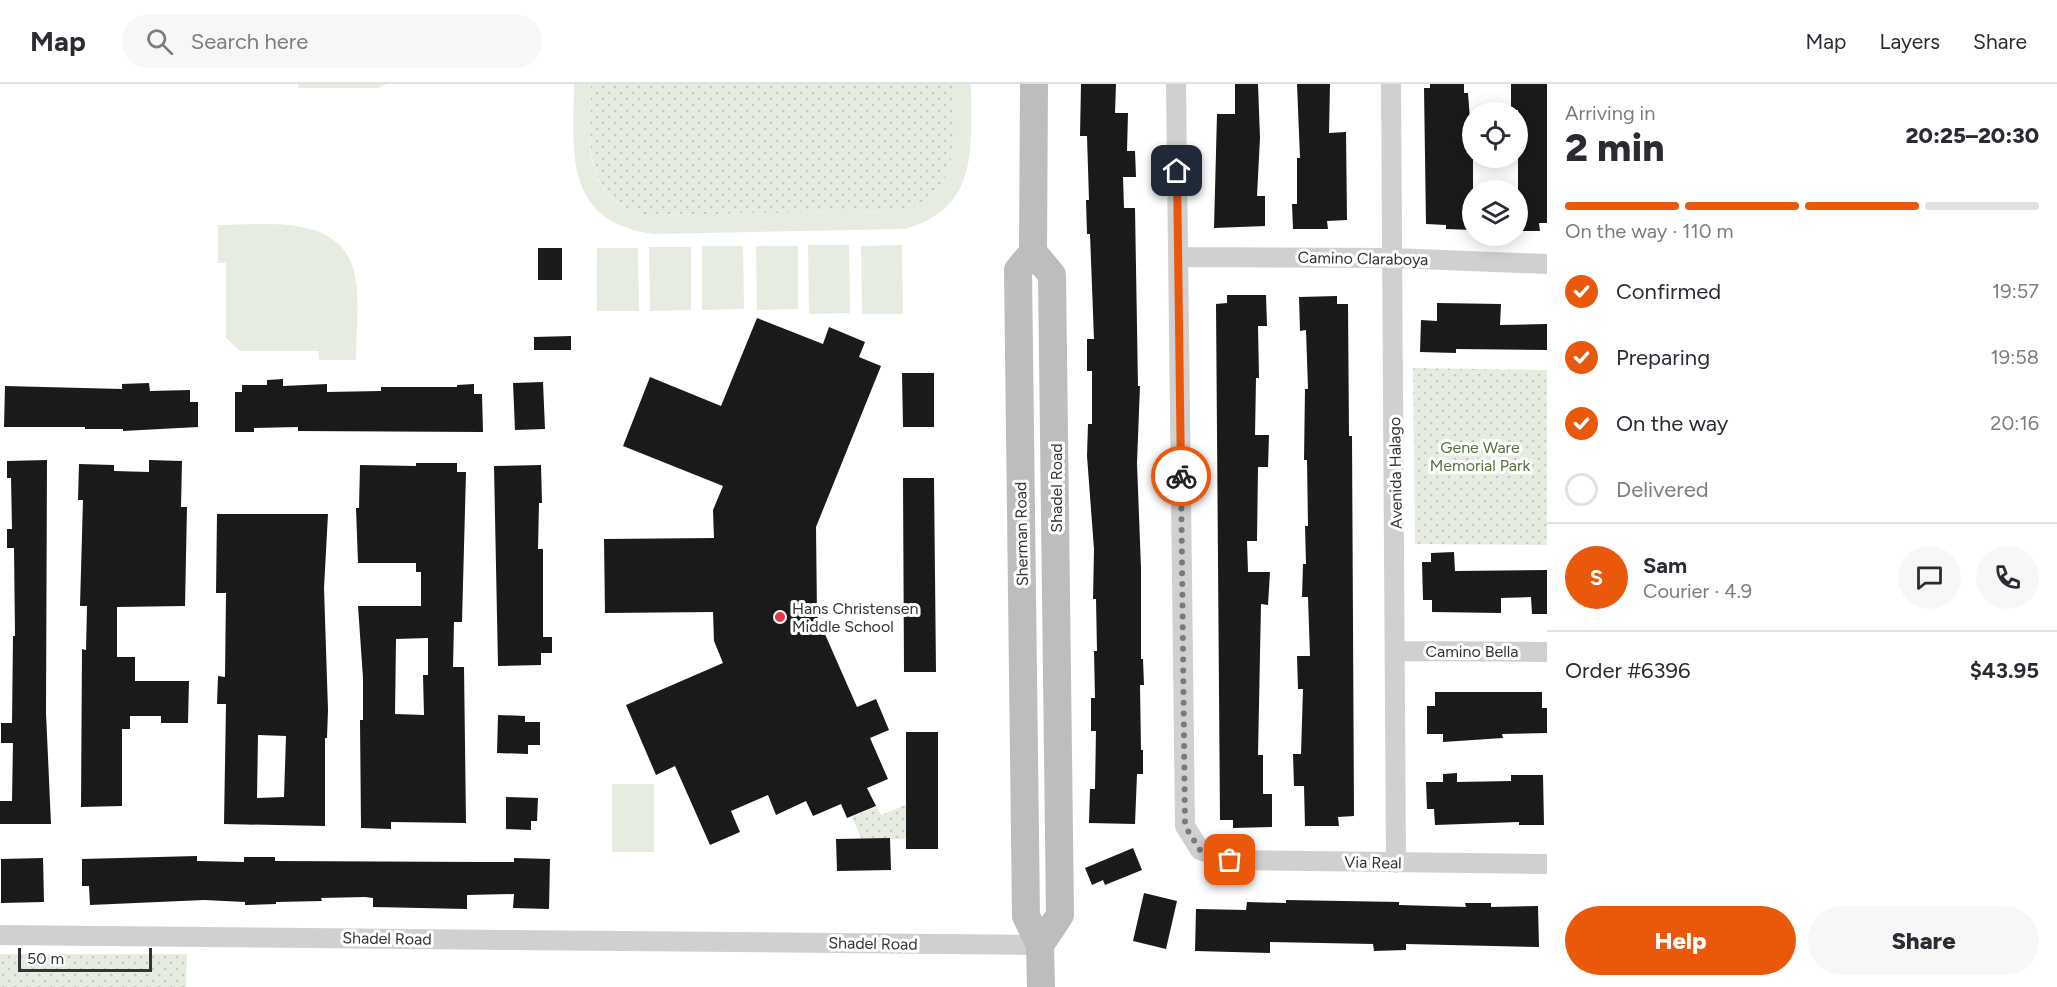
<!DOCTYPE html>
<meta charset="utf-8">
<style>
:root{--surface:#fff;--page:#f7f7f7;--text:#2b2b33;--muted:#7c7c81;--line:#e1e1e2;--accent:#ea580c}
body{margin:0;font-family:Figtree,sans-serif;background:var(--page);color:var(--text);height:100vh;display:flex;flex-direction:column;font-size:22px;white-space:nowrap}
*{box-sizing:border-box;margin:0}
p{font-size:20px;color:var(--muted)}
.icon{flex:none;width:33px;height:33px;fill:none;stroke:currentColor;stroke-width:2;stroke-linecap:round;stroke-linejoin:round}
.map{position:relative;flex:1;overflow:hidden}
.side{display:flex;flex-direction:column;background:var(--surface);width:510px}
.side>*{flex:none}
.controls{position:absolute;left:1462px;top:18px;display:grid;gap:12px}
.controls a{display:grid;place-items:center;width:66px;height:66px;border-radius:50%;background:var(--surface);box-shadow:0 3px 15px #0003;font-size:30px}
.scale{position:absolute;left:18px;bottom:15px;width:134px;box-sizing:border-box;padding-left:6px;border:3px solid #333;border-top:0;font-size:16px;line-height:21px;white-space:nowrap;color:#333;-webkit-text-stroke:4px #fff;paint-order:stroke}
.pin{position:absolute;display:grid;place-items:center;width:51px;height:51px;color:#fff;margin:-26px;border-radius:12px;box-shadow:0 3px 9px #0006}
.courier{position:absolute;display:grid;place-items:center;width:60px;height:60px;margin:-30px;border:4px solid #ea580c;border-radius:50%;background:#fff;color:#222;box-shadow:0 2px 8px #0007}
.head em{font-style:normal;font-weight:800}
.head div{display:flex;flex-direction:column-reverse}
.head{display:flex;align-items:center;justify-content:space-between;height:102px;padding:0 18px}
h1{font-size:39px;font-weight:800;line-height:45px}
.bar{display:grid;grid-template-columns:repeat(4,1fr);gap:9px 6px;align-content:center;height:72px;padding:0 18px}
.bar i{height:8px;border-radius:4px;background:var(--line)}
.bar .on{background:var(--accent)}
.bar p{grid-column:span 4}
.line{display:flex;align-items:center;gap:15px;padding:0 18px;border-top:2px solid var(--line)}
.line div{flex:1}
.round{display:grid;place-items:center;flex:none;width:63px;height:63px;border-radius:32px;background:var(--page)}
ol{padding:0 18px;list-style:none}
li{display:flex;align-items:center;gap:18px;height:66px}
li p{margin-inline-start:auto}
li .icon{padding:6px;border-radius:50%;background:var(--accent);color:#fff;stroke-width:4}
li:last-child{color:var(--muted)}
li i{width:33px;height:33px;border:3px solid var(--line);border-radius:50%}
.button{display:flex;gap:12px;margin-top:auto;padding:12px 18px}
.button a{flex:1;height:69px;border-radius:36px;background:var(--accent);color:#fff;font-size:24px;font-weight:800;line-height:69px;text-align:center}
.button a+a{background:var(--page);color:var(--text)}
header{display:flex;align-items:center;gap:36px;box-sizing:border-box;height:84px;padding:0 30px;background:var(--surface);border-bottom:2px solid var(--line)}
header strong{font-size:28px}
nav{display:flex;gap:33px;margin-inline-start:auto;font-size:21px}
.search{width:420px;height:54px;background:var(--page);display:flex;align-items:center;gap:15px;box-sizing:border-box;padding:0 21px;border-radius:33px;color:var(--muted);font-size:22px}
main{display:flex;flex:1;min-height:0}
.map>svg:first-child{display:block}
.grass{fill:url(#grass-dots)}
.garden{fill:#e6ecdf}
.building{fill:#1a1a1a;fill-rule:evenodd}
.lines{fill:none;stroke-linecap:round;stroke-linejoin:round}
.street{stroke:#d0d0d0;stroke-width:20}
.secondary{stroke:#bdbdbd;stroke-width:28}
.done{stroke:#7a7a7a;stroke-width:6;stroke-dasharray:0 10.8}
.route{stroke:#ea580c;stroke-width:8}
.poi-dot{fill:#e63946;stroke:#fff;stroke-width:2}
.labels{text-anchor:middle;stroke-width:6;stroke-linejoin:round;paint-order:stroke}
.street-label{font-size:16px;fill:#333;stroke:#fff}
.park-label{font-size:16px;fill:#56703f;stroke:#fff}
.poi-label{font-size:16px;fill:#333;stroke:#fff;text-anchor:start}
</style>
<header>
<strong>Map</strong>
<div class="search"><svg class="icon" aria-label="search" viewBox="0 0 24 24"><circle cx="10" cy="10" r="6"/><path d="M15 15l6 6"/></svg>Search here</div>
<nav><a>Map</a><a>Layers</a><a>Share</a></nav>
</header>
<main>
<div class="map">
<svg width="1547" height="903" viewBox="0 0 1547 903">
<defs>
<pattern id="grass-dots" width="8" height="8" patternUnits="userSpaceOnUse" patternTransform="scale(1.5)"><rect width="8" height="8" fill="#e6ecdf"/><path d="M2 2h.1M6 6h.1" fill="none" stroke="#c6cbc0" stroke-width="1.8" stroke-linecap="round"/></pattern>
</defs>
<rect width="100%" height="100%" fill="#fff"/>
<path class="grass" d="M591,0H953C953,54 965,99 907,127L643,131C579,111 591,54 591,0Z
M1413,284L1547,286V461L1415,460Z
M912,718L913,755L862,756L852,733L877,723L881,731Z
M0,870H187L186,903H0Z"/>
<path class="garden" d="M298,0H387L378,4H298Z
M574,0H591C591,54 578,111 643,131L907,127C965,99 953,54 953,0H971C971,63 980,124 905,145L653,150C564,137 573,71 574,0Z
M218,141C265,141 343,128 355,192C360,218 356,249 356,276H319L318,267H240L226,254V179H218Z
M808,161H849L850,229L809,230Z
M902,161L903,230H862L861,162Z
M702,162H743L744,225L702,226Z
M756,162H798V225L757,226Z
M649,163H691V226L650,227Z
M597,164H638L639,227H597Z
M612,700H654V768H612Z"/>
<path class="building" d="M1081,0H1116L1115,29H1128L1127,67H1135L1136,93H1123L1124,124H1135L1138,302H1140L1137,379L1141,484V575H1143L1144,601H1140L1141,666H1143V690H1137L1135,740L1089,739L1090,705H1095L1096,647H1091V614H1095L1094,567H1097L1096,515H1093L1094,465L1087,372L1088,340H1092V287H1087V255H1094L1090,150H1087L1086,116H1089L1087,52H1080Z
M1235,0H1258L1260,54L1257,112H1265V142L1214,144L1217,30H1235Z
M1297,0H1330L1329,49L1346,48L1347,136L1327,137L1328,145H1293L1292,120H1297V74H1300Z
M1430,0H1464V9H1468L1473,76V146L1446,145V141L1426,140L1424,4H1430Z
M1511,0H1547V139H1539L1540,147H1518V26H1511Z
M538,164H562V196H538Z
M1227,211H1266L1267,242H1258L1259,294H1256L1255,351H1269L1268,383H1258L1257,457H1247L1248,488H1270L1268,521L1261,520L1258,671H1263V710H1272V743L1233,744V736H1220L1216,220L1227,219Z
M1337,212V220H1348L1349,352H1352L1354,732L1338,733L1339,742H1305L1304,702H1294L1293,670H1301L1303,605H1298L1297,572H1310L1308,513H1302L1303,480H1306L1305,442H1308L1307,376H1304L1305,305H1308L1306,246L1300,247L1299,213Z
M1437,219L1501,220L1500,241L1547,240V266L1456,265V269L1420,268L1421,236L1437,237Z
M757,234L823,260L829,243L865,258L859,273L881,282L816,443L817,532L857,623L876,615L889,646L870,654L888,695L867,704L876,722L847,734L841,720L813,732L806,717L776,731L768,711L731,727L740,748L710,761L675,682L656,691L626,621L723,579L714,557L713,528L605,529L604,455L714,454L713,426L723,402L623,362L650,293L721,322Z
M571,252V266H534V253Z
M902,289H934V343H903Z
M283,295V302L327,300V308L381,307V303H457V301L474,300V310H482L483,348L298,347V343L254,344V348H235V308H242V301H267V296Z
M543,298L545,345L515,346L513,299Z
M149,299L150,307L190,306V318H198V343L123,347V345H85V343H4L5,302L122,305V300Z
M47,376L46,629L51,740H0V717H12L13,659H1V639H12L13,552H15L14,464H7V445H12L11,394H7V377Z
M149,376L182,377L181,423H187L185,522L117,523V573H135V597H189L188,639H161V632H130V645H122V722L81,723L82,565L86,566L87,522H80L83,416H78L79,380L114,381V387L149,388Z
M416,379H457V388H466L462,538H454L453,583H464L466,739L391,738V745L361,744L360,636H363V594L358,522H421V488H416V479H358L356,424H359L360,381L416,382ZM428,554V591H423L424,631L395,630L396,555Z
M541,381L542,419H539L538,465H543V553H552V569H541V581L498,582L494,382Z
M903,394H934L936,588H904Z
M217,430H328L324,504L328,626L327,654H325V742L224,740L226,620H217L218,592L225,593L226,509H216ZM258,651L286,652L284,713L257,714Z
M1454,468L1455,487L1547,486V530H1532L1531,513L1501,514V529L1432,528V516H1423L1422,478H1431V469Z
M1435,608H1542V624H1547V649L1502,650L1503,654L1443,658V650H1427V622H1435Z
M498,631L525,632V638H540V661H528V670L497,669Z
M906,648H938V765H906Z
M1457,689V698L1511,697V691H1543L1544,741H1519V738L1435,741L1434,725H1427L1426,698H1443V690Z
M506,713L538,714L537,737H531V746L506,745Z
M890,754L891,786L837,787L836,755Z
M1133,764L1142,786L1105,801L1103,796L1092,801L1085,784Z
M197,772V777L244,778V773H275V777L480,778H514V774L550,775L549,825L513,824L514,810L467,811V825L373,823V814L365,813L321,814L322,817L276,818V820L245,821V818L204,816L90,821L89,802H82V775Z
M43,774L44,818L1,819V775Z
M1144,809L1177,817L1166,865L1133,857Z
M1286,816L1399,818V821L1466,823L1465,819H1491V823L1538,822L1539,863L1406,860V866L1374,867L1373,860L1270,858V869L1195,867L1196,825L1246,826L1247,818L1286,819Z"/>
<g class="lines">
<path class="street" d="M1176,0L1185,742L1200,766L1230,776L1547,780
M1391,0L1396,779
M1178,173L1392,174L1547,180
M1397,567L1547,568
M0,851L1040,861"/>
<path class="secondary" d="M1034,0L1033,168L1018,186L1026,832L1040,861L1041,903
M1033,168L1052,191L1060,831L1040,861"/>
</g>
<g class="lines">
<path class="done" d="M1181,392L1185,742L1200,766L1230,776"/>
<path class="route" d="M1177,87L1181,392"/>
</g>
<circle class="poi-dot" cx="780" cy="533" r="6"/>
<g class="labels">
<g class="street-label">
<text transform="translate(1363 174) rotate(1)" y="6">Camino Claraboya</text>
<text transform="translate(1395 389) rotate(-91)" y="6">Avenida Halago</text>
<text transform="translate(1056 404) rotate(-90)" y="6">Shadel Road</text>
<text transform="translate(1021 450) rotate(-91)" y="6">Sherman Road</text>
<text x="1472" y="573">Camino Bella</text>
<text transform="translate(1373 778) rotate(1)" y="6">Via Real</text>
<text transform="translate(387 854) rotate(1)" y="6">Shadel Road</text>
<text transform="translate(873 859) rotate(1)" y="6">Shadel Road</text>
</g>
<g class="park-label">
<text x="1480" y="369">Gene Ware<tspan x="1480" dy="18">Memorial Park</tspan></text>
</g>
<g class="poi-label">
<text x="792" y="530">Hans Christensen<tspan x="792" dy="18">Middle School</tspan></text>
</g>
</g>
</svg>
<div class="controls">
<a><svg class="icon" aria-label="locate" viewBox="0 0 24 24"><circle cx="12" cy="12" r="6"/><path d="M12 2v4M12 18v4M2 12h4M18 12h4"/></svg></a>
<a><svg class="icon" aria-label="layers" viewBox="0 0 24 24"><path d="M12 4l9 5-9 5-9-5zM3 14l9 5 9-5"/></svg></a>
</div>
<div class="scale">50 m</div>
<div class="pin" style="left:1230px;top:776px;background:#ea580c"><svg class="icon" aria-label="bag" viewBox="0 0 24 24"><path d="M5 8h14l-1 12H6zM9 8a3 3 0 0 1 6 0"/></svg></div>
<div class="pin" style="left:1177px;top:87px;background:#1f2937"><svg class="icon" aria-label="home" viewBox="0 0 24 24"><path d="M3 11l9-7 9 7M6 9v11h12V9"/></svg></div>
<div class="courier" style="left:1181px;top:392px"><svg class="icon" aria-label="bike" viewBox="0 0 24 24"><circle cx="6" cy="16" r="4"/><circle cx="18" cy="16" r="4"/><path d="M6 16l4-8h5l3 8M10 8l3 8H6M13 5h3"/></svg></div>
</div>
<section class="side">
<div class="head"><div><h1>2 min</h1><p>Arriving in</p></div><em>20:25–20:30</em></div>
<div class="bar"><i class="on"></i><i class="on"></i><i class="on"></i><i></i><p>On the way · 110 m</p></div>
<ol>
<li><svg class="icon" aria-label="check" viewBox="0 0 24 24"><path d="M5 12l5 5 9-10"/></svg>Confirmed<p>19:57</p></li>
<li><svg class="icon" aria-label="check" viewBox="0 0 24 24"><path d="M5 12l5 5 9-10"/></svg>Preparing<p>19:58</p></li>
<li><svg class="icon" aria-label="check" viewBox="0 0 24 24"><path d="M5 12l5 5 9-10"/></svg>On the way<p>20:16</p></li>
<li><i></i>Delivered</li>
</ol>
<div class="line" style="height:108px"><b class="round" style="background:var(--accent);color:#fff">S</b><div><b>Sam</b><p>Courier · 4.9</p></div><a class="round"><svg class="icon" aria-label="chat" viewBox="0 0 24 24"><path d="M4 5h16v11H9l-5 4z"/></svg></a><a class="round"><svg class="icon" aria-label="phone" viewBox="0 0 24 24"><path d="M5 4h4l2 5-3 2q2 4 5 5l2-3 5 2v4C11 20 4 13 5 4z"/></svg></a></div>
<div class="line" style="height:78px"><div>Order #6396</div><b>$43.95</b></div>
<div class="button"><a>Help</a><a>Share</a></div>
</section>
</main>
